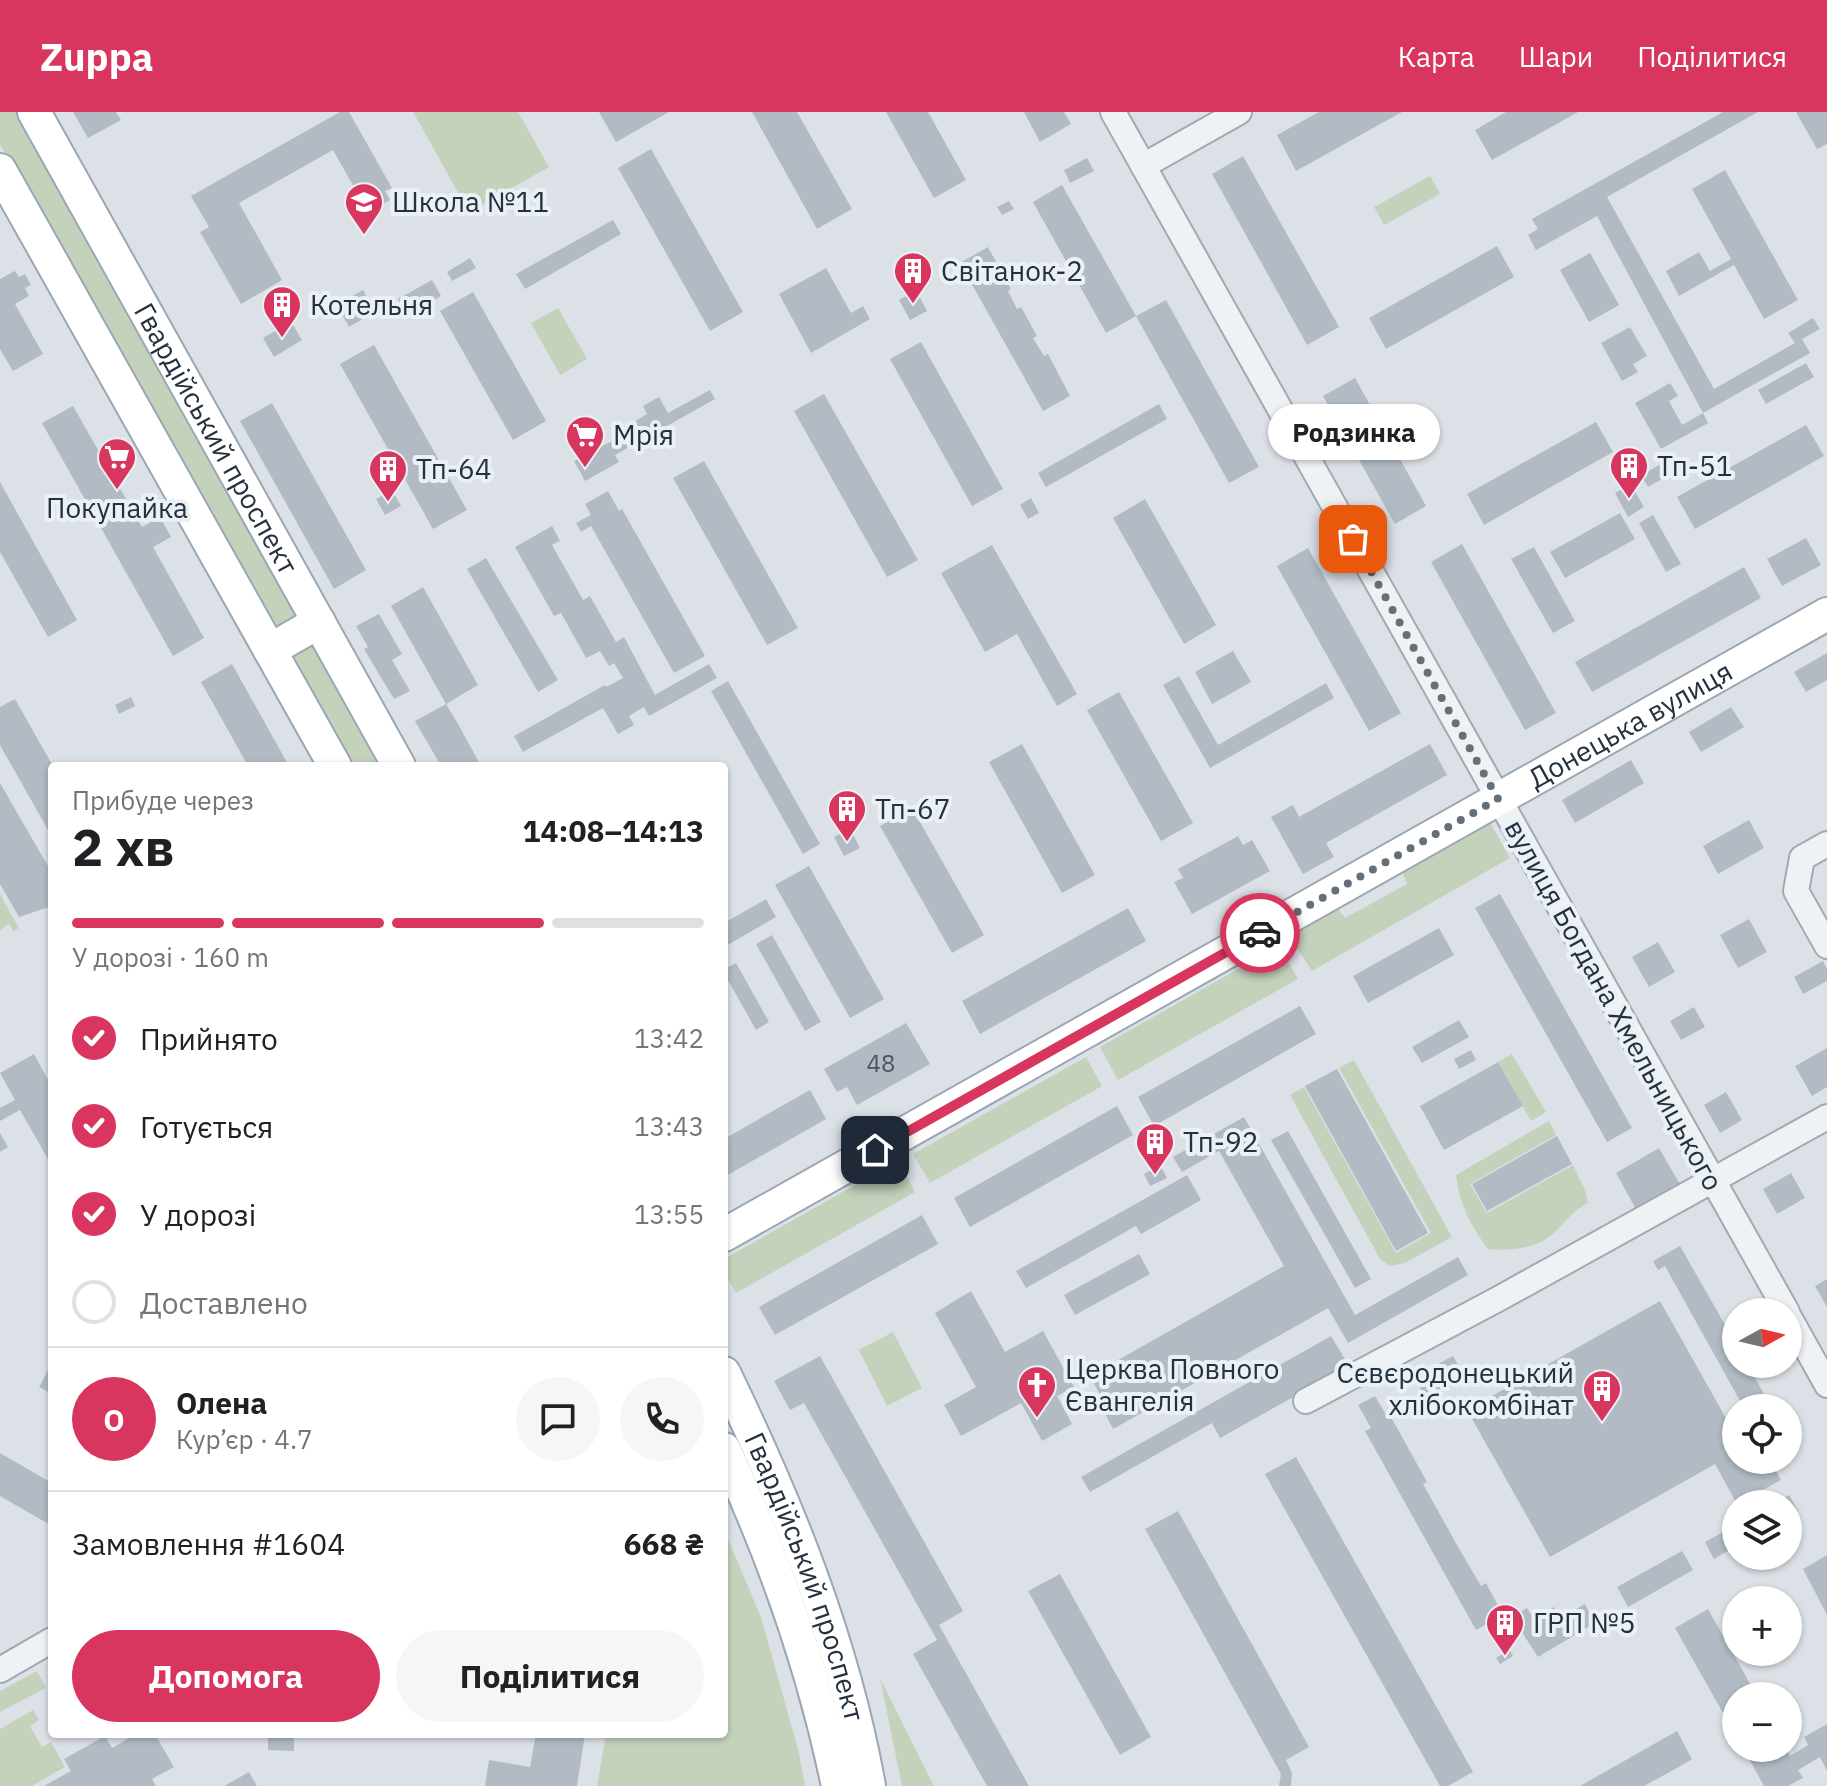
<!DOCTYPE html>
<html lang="uk">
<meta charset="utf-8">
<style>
:root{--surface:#fff;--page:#f6f6f6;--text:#202124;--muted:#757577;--line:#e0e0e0;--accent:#d8355f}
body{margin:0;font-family:"IBM Plex Sans",sans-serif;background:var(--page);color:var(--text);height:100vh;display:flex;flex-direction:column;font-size:30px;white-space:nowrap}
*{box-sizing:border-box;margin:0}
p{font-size:26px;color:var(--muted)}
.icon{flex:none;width:44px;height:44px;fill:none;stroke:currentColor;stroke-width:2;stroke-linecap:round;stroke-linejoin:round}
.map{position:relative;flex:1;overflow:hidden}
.panel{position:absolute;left:48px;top:650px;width:680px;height:976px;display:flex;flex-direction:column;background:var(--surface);border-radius:8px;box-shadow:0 2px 6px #0004}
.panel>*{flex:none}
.needle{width:52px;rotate:82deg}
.tools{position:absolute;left:1722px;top:1186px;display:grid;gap:16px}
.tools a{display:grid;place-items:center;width:80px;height:80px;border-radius:50%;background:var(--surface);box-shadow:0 2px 6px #0004;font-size:40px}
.pin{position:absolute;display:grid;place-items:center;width:68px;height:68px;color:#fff;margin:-34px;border-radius:16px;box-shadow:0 4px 12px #0006}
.courier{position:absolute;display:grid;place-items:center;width:80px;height:80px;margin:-40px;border:6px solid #d8355f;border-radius:50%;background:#fff;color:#222;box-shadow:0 2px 10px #0007}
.bubble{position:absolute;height:56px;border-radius:28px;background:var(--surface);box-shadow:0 2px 6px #0004;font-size:26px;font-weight:700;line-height:56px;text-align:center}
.headline em{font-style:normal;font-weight:700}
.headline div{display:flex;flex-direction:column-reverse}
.headline{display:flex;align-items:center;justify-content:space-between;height:136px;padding:0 24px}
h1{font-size:52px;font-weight:700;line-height:60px}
.bar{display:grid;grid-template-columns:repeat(4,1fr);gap:12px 8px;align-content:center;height:96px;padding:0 24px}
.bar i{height:10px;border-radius:6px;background:var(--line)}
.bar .active{background:var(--accent)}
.bar p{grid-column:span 4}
.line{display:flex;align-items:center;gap:20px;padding:0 24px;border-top:2px solid var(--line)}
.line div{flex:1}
.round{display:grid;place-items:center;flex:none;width:84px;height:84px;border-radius:42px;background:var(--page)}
ol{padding:0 24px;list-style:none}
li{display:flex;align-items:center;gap:24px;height:88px}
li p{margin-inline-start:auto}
li .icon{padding:8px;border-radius:50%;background:var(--accent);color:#fff;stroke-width:4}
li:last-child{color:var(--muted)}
li i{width:44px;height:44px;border:4px solid var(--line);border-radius:50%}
.action{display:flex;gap:16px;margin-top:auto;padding:16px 24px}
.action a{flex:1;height:92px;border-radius:48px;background:var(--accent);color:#fff;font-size:32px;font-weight:700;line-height:92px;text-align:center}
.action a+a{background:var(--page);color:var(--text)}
header{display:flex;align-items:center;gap:48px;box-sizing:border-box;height:112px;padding:0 40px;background:var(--accent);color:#fff}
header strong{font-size:38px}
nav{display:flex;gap:44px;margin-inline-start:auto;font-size:28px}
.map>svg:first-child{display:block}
.green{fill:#c4d2bc}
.building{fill:#b2bbc4}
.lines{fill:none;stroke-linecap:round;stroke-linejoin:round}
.minor-casing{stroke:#a1a9b1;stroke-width:28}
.major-casing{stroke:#9aa7b4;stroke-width:36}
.minor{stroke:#eef2f5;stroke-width:24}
.major{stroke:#fff;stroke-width:32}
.done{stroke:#646f79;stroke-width:8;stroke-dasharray:0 14.4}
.route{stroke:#d8355f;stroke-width:10}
.labels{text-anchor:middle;stroke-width:8;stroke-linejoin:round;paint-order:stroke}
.number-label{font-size:24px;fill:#485460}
.poi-label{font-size:28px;fill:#24313e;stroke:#ebf0f5;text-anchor:start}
.street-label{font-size:28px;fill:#24313e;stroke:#ebf0f5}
</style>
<header>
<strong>Zuppa</strong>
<nav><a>Карта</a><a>Шари</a><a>Поділитися</a></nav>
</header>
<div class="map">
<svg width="1827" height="1674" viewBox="0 0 1827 1674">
<rect width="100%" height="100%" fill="#dce1e7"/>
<path class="green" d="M0,0H21L299,495L297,510L276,517L271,514L0,32Z
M413,0H518L549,55L469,100Z
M1430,64L1440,82L1384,113L1374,95Z
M558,196L587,247L560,263L531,211Z
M311,533L320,535L387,654H349L293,553L294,543Z
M1490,710L1510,746L1312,859L1292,828L1294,819L1337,795L1345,806L1407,772L1402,759Z
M0,782L19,816L13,819L9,812L0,818Z
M1279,834L1298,867L1118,968L1100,935Z
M1512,942L1546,1000L1531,1009L1498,950Z
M1086,945L1102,974L930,1071L913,1042Z
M1354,948L1452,1125L1405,1151L1390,1154L1380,1147L1290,983L1304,975L1396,1141L1431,1121L1339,956Z
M1549,1009L1556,1023L1470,1072L1487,1101L1573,1053L1586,1080L1588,1091C1573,1099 1566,1109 1555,1120C1537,1137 1511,1139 1488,1137C1471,1114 1459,1092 1456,1063Z
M898,1049L915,1080L736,1181L724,1160V1147Z
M893,1220L922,1276L887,1294L859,1238Z
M724,1418L761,1505L799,1641L805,1674H597L606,1622H724Z
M37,1559L46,1576L0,1600V1579Z
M880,1566L934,1674H902Z
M33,1598L39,1608L30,1614L42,1635L51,1630L65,1655L32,1674H0V1617Z"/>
<path class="building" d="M73,0H116L121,8L88,26Z
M340,0H349L392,76L385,79L390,88L368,100L333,38L239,91L282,168L241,192L200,120L209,115L191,84Z
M599,0H669L616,30Z
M752,0H797L852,97L817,117Z
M886,0H928L966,68L934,86Z
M1024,0H1064L1071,12L1040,30Z
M1319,0H1402L1296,59L1277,23Z
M1506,0H1578L1492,48L1475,18Z
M1723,0H1758L1607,85L1714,277L1795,231L1788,221L1813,206L1820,217L1802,227L1810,241L1703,301L1708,311L1661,337L1635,291L1670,271L1678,284L1669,289L1682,313L1703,301L1597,104L1536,138L1528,123L1538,117L1532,107Z
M1796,0H1827V32L1817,37Z
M651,37L743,200L710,219L618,56Z
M1243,44L1339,215L1307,233L1212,62Z
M1087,46L1094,59L1070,71L1064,58Z
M1725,58L1798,188L1764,207L1734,153L1679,184L1666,159L1699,140L1710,159L1731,147L1692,77Z
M1062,73L1136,204L1166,188L1259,355L1229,371L1136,204L1106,221L1033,90Z
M1009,89L1014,97L1002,103L997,95Z
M613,108L621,122L525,177L516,162Z
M1497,134L1514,165L1386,237L1369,206Z
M988,135L1011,177L1008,179L1017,197L1021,195L1037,224L1033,226L1044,244L1048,242L1070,284L1043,299L960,151Z
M1590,141L1619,193L1589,210L1560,158Z
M470,146L476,156L452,169L447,160Z
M826,156L851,201L863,194L870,207L811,241L779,182Z
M15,159L19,165L25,162L31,173L25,176L29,184L15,192L43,242L13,259L0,237V167Z
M432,168L441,184L408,203L398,187Z
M363,178L375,200L349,215L337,193Z
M916,178L927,199L910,208L899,188Z
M473,180L546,309L513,328L440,199Z
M291,210L302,228L274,245L263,226Z
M1630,215L1647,244L1633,252L1638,260L1622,269L1601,231Z
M921,230L1003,377L972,394L890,247Z
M374,233L467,398L433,417L340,252Z
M1806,251L1814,265L1766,292L1758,278Z
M1355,266L1426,394L1395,412L1323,284Z
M710,278L715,287L615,343L619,350L585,369L574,349L637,316L634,310L647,302L643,294L659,285L668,301Z
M824,282L918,448L887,465L794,299Z
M272,291L366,458L334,477L240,309Z
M1159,292L1167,307L1046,375L1038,361Z
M73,294L142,415L160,405L171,425L153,435L204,526L173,544L42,311Z
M1596,310L1613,340L1484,413L1467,382Z
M1806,313L1824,344L1695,417L1677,385Z
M704,349L798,516L767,533L673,366Z
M1663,351L1669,363L1648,375L1641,363Z
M0,370L77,508L48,525L0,440Z
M1631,372L1644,395L1628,405L1615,381Z
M392,378L401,394L385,403L376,387Z
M608,379L619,399L622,397L705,544L674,561L591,414L581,420L576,411L591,403L585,392Z
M1031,386L1039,401L1028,407L1020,393Z
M1145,387L1216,513L1184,532L1113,406Z
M1620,401L1635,427L1565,466L1550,440Z
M1653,403L1681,452L1666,460L1639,411Z
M552,414L560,429L552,433L583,488L590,484L616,530L624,525L655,583L709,552L717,566L649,604L644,595L629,604L634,613L618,622L603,596L523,640L514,624L605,573L606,575L623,566L614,551L609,554L600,539L586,546L561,501L554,504L515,435Z
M1806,426L1821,453L1782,474L1767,447Z
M1462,432L1556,601L1525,618L1431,450Z
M992,433L1077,582L1057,594L1017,522L985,540L941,461Z
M1534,435L1575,509L1553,521L1511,447Z
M1308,436L1401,601L1369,619L1277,454Z
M486,446L558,568L538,580L467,457Z
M1744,455L1761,486L1592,580L1575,550Z
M423,475L478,573L446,592L391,494Z
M379,502L402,542L392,548L410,579L394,587L364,537L368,535L356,514Z
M1233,539L1251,570L1212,592L1195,560Z
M1827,541V568L1806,580L1794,560Z
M232,552L289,654H248L214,593L201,570Z
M1179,564L1218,633L1326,571L1334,586L1210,656L1163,573Z
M728,569L820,732L803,742L711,579Z
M1119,580L1193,711L1161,729L1087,598Z
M131,585L135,594L119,602L115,593Z
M15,587L53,654L52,725L0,633V595Z
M446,592L457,610L481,654H441L415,609Z
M1731,595L1744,615L1701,640L1689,620Z
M1022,632L1095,763L1062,781L989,650Z
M1430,632L1447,663L1326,731L1334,745L1303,762L1271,705L1293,693L1299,705Z
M1631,648L1644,671L1575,711L1562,688Z
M0,671L52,761V794L19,805L0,772Z
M912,696L984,823L952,841L880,714Z
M1749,708L1764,736L1718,762L1703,734Z
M850,717L860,736L844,744L834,725Z
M1238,724L1243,733L1252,728L1270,759L1192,802L1174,770L1183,766L1178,757Z
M809,754L884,887L850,906L775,773Z
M1500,782L1632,1016L1607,1030L1475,796Z
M766,787L776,805L724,835V811Z
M1128,796L1146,829L980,922L962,889Z
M1749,807L1767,840L1738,856L1720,823Z
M1439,816L1454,843L1368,891L1353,864Z
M772,823L821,910L805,919L756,832Z
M1658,830L1675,860L1649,875L1632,845Z
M1823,849L1827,857V869L1803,882L1794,865Z
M736,851L769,910L756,918L724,861V857Z
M1300,894L1316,922L1154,1014L1138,985Z
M1694,895L1705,915L1681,928L1670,909Z
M1459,908L1469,925L1422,951L1412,935Z
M906,911L930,952L857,993L847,975L837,980L824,957Z
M1827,936V975L1812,984L1795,954Z
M1471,938L1476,948L1459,957L1454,947Z
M34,942L52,975V1054L20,998L0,1009V996L15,988L0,961Z
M1498,950L1523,994L1444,1038L1420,994Z
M1337,957L1428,1121L1396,1139L1305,974Z
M810,978L826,1007L724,1065V1027Z
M1726,980L1742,1008L1720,1021L1704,993Z
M1117,994L1133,1023L970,1115L954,1086Z
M1244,1005L1355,1203L1458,1145L1468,1163L1348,1231L1328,1196L1113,1317L1102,1296L1106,1294L1090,1264L1284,1154L1219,1039L1182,1060L1173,1045Z
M1288,1019L1371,1167L1355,1176L1271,1028Z
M0,1021L8,1035L0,1040Z
M1557,1024L1572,1052L1487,1099L1472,1072Z
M1659,1036L1681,1074L1637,1099L1616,1061Z
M1160,1053L1167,1066L1150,1074L1144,1062Z
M1791,1061L1805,1086L1777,1102L1763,1077Z
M1187,1063L1201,1088L1141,1122L1136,1114L1026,1176L1016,1159Z
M922,1103L938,1132L775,1223L759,1195Z
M1680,1134L1736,1232V1252H1747L1772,1296H1744L1665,1154L1658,1158L1653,1149Z
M1139,1142L1150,1162L1075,1203L1064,1183Z
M1827,1167V1195L1815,1174Z
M971,1179L1005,1240L1043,1219L1074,1275L1057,1284L1072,1312L1042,1329L1021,1291L961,1324L944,1293L976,1275L935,1201Z
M1660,1189L1736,1324V1348H1770L1781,1368L1737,1392L1715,1352L1550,1445L1467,1298Z
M1331,1224L1349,1254L1220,1326L1212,1311L1090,1380L1081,1365Z
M820,1244L963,1499L939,1513L1029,1674H987L913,1542L937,1528L804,1291L790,1298L774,1269Z
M1453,1244L1466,1267L1427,1288L1414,1265Z
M52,1251V1282L39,1275Z
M1375,1284L1388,1306L1391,1305L1427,1370L1423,1372L1457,1433L1481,1474L1486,1471L1503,1503L1476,1518L1365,1319L1371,1316L1358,1293Z
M0,1341L52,1371V1414L0,1384Z
M1296,1345L1473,1660L1448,1674H1440L1265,1362Z
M1789,1383L1798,1399L1788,1405V1392H1773Z
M1178,1399L1309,1635L1286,1648L1292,1661L1291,1674H1279L1281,1662L1145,1417Z
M1736,1413V1434L1714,1447L1705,1430Z
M1682,1439L1693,1458L1628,1495L1617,1475Z
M1827,1443V1503L1803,1457Z
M1060,1462L1151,1625L1120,1643L1028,1479Z
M1585,1492L1595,1511L1538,1545L1512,1505L1527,1496L1534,1507L1554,1495L1560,1506Z
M1708,1497L1757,1584H1736V1624L1675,1516Z
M1510,1538L1513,1544L1500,1552L1496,1546Z
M1827,1612V1659L1820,1645L1798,1658L1803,1666L1788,1674H1764L1743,1636H1786L1790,1644L1808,1633L1804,1625Z
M1677,1619L1692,1647L1677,1656L1644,1674H1580Z
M136,1622H155L174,1655L152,1667L156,1674H44L71,1659L64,1647L105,1624L112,1636Z
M536,1622H585L577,1674H485L489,1648L530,1655Z
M268,1625L294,1626V1639L268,1638Z
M249,1660L257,1674H224Z"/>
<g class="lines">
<defs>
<path id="minor" d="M1113,0L1787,1200
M1143,54L1239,0
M1827,732L1802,746L1796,779L1827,834
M1788,1203L1827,1273
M1306,1289L1500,1186L1827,1005
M0,1558L52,1528"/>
<g id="major">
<path id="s1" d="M34,0L399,654"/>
<path d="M0,58L335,654"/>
<path d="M270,538L319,510"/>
<path id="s2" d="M724,1123L1827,502"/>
<path id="s3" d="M724,1261C788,1393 843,1529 869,1674"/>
<path d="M724,1337C774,1444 814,1558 838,1674"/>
</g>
</defs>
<use href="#minor" class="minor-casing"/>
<use href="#major" class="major-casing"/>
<use href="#minor" class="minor"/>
<use href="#major" class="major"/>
</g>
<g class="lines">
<path class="done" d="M1260,821L1498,687L1353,427"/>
<path class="route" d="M875,1038L1260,821"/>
</g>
<defs>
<symbol id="school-pin" viewBox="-11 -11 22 30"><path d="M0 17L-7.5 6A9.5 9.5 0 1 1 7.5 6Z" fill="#d8355f" stroke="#ebf0f5"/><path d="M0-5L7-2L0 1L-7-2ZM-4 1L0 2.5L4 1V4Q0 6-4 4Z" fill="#fff"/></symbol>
<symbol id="building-pin" viewBox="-11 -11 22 30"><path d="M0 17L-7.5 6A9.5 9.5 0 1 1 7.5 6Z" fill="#d8355f" stroke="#ebf0f5"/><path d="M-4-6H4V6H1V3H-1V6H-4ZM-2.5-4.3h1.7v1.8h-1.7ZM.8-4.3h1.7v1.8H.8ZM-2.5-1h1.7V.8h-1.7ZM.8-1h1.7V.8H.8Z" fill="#fff"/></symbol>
<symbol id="supermarket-pin" viewBox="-11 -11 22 30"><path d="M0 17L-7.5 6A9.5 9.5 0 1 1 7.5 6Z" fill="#d8355f" stroke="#ebf0f5"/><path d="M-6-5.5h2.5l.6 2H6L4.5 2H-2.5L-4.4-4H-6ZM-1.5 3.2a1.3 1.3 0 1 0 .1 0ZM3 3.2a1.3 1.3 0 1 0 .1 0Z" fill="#fff"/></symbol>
<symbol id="church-pin" viewBox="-11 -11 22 30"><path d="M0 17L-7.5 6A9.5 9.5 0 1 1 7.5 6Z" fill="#d8355f" stroke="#ebf0f5"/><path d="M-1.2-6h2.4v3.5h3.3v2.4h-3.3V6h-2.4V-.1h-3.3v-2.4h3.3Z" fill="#fff"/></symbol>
</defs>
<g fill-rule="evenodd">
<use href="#school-pin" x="342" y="68" width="44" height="60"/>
<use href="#building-pin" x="891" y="137" width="44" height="60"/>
<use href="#building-pin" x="260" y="171" width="44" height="60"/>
<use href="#supermarket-pin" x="563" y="301" width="44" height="60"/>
<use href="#supermarket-pin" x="95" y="323" width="44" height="60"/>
<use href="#building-pin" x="1607" y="332" width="44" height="60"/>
<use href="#building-pin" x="366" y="335" width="44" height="60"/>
<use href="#building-pin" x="825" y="675" width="44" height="60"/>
<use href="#building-pin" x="1133" y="1008" width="44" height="60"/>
<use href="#church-pin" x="1015" y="1251" width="44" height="60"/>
<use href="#building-pin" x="1580" y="1255" width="44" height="60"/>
<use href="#building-pin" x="1483" y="1489" width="44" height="60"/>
</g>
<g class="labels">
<g class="number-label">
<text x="881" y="960">48</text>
</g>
<g class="poi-label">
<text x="392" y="100">Школа №11</text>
<text x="941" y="169">Світанок-2</text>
<text x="310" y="203">Котельня</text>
<text x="613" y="333">Мрія</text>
<text x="1657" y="364">Тп-51</text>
<text x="416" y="367">Тп-64</text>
<text x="117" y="406" text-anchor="middle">Покупайка</text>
<text x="875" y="707">Тп-67</text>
<text x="1183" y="1040">Тп-92</text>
<text x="1065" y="1267">Церква Повного<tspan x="1065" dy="32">Євангелія</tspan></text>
<text x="1574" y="1271" text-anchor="end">Сєвєродонецький<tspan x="1574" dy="32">хлібокомбінат</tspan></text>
<text x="1533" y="1521">ГРП №5</text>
</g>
<g class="street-label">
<text dy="10" stroke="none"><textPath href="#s1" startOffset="374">Гвардійський проспект</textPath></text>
<text dy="10" stroke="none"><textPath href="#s2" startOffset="1040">Донецька вулиця</textPath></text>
<text transform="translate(1614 893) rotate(61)" y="10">вулиця Богдана Хмельницького</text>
<text dy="10" stroke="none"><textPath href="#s3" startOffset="220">Гвардійський проспект</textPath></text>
</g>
</g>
</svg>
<div class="tools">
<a><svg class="needle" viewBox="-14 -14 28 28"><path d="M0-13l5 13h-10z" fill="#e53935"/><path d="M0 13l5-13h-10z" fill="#757577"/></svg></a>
<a><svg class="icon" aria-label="locate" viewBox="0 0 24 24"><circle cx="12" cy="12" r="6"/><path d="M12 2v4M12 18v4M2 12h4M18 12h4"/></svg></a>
<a><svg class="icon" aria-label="layers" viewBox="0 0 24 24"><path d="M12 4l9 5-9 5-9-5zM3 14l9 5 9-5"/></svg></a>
<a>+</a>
<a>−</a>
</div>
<div class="pin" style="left:1353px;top:427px;background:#ea580c"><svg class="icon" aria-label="bag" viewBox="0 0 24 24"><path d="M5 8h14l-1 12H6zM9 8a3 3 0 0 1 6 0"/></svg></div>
<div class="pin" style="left:875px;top:1038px;background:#1f2937"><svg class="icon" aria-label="home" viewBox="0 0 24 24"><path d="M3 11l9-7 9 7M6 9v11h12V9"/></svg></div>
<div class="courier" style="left:1260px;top:821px"><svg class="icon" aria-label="car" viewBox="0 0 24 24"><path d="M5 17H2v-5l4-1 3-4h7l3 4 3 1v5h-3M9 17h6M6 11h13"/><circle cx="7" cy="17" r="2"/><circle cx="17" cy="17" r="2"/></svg></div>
<div class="bubble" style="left:1268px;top:292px;width:172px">Родзинка</div>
<section class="panel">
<div class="headline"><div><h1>2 хв</h1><p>Прибуде через</p></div><em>14:08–14:13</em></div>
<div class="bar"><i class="active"></i><i class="active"></i><i class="active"></i><i></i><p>У дорозі · 160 m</p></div>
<ol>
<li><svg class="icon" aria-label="check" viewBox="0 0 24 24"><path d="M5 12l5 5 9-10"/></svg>Прийнято<p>13:42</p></li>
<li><svg class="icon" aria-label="check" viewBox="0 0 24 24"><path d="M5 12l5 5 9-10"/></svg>Готується<p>13:43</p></li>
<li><svg class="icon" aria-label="check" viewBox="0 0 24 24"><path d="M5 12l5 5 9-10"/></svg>У дорозі<p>13:55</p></li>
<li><i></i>Доставлено</li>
</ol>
<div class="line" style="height:144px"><b class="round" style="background:var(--accent);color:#fff">О</b><div><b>Олена</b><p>Кур’єр · 4.7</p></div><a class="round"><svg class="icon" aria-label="chat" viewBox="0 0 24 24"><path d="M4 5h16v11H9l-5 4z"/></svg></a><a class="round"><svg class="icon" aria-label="phone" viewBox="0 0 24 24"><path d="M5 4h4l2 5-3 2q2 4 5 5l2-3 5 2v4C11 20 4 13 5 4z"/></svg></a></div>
<div class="line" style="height:104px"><div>Замовлення #1604</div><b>668 ₴</b></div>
<div class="action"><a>Допомога</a><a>Поділитися</a></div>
</section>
</div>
